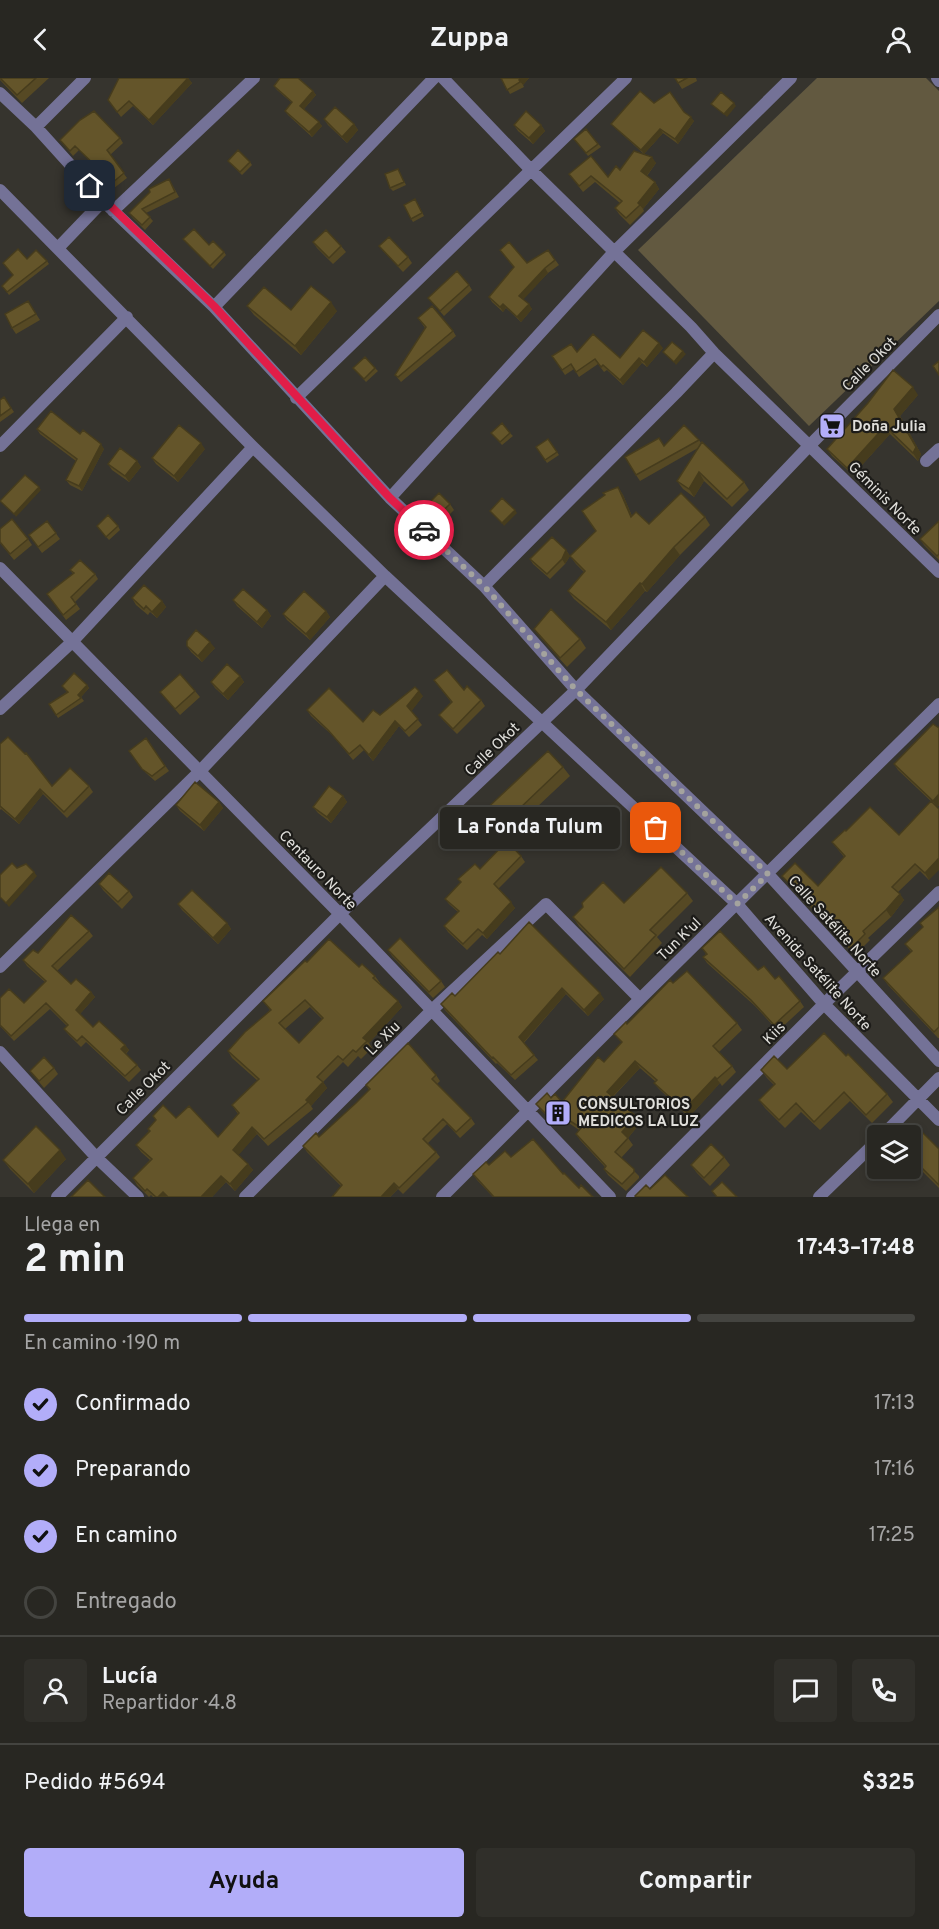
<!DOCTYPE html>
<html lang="es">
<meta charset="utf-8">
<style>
:root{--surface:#282722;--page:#302f2a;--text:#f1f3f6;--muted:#a5a5a5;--line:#444440;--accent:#b2adf9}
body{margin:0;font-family:Overpass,sans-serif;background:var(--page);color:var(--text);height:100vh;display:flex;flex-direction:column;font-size:22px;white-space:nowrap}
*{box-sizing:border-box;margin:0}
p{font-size:20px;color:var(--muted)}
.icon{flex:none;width:33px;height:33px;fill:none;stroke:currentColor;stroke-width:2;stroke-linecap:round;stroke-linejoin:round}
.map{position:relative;height:1119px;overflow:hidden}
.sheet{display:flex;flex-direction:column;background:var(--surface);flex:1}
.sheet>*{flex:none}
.buttons{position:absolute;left:867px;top:1047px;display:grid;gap:12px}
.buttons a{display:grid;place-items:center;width:54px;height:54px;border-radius:6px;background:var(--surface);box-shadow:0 3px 9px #0003,0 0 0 2px var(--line);font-size:30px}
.pin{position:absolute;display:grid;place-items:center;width:51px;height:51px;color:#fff;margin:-26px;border-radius:12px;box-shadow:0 3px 9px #0006}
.courier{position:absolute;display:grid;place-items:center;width:60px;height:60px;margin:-30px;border:4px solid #e11d48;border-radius:50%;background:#fff;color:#222;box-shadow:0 2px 8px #0007}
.bubble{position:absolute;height:42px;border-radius:6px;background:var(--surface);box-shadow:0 3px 9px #0003,0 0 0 2px var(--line);font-size:20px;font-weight:700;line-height:42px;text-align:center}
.headline em{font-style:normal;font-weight:700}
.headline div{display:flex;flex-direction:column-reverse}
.headline{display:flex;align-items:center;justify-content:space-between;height:102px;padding:0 24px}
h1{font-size:39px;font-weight:700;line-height:45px}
.bar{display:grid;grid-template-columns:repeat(4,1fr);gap:9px 6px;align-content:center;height:72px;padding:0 24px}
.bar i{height:8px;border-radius:4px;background:var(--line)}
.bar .current{background:var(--accent)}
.bar p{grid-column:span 4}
.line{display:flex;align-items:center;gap:15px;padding:0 24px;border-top:2px solid var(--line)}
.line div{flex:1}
.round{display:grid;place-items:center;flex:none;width:63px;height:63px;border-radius:6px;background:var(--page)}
ol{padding:0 24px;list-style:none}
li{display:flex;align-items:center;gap:18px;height:66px}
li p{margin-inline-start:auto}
li .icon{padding:6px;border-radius:50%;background:var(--accent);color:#111;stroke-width:4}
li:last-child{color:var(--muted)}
li i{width:33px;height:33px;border:3px solid var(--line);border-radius:50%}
.primary-button{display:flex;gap:12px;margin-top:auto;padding:12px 24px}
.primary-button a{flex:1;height:69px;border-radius:6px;background:var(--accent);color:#111;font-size:24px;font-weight:700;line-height:69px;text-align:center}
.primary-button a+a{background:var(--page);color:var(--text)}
header{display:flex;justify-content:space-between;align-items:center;height:78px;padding:0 24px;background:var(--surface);font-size:27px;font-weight:700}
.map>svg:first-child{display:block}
.green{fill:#625940}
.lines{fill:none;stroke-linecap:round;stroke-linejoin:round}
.street{stroke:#747297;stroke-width:12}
.wall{fill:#564924;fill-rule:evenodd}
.shaded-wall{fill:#463c1d}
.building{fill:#64552a;stroke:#463c1d;stroke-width:1.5;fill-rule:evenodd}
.done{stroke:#a4a39e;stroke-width:6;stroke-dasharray:0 10.8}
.route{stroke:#e11d48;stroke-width:8}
.labels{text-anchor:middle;stroke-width:4.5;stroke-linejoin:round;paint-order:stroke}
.street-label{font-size:15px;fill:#e0dfdb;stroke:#1d1c19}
.poi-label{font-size:15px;font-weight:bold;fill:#e0dfdb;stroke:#1d1c19;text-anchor:start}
</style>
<header><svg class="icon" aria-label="back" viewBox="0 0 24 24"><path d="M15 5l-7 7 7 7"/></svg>Zuppa<svg class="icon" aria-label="person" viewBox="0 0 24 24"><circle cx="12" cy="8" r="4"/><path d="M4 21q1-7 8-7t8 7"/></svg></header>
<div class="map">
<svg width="939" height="1119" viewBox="0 0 939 1119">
<rect width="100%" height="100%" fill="#36342e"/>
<path class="green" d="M817,0H926L939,13V223L809,348L638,172Z"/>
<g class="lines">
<path class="street" d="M443,0L530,91L691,249L714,275L939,494
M937,0L939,3
M0,15L36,49L103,123L214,229L390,420L484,508L576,612L768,796L939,983
M36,49L85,0
M0,112L253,369L385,498L737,826L824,926L939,1042
M113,133L254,0
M58,170L103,123
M214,229L434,0
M296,320L626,0
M0,368L127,239
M926,383L939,371
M390,420L614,174L791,0
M0,490L340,836L610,1119
M484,508L676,315L714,275
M0,631L72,564L253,369
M0,889L200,693L385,498
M0,974L96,1079L138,1119
M882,1058L939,1000
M57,1119L340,836L576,612L810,367L939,237
M245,1119L432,932L546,826L640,921
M442,1119L640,921L939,626
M632,1119L824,926L939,814
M819,1119L878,1062"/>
</g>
<path class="wall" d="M0,0H49L22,25L0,2Z
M188,0L192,5L153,47L133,28L121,39L112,27Z
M501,0H529L523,7L524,9L510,16Z
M675,0H696L697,3L682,11Z
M274,8L313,13L316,17L304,31L322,48L312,59L288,37L285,33L292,25L277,12Z
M654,25L684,34L694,43L678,66L663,55L644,76L656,85L647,98L655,104L659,111L643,131L644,133L630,147L619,136L615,130L620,125L595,104L583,114L569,96L608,99L644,76L615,50L611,46Z
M324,41L354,46L358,52L347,65L328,47Z
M514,47H541L545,53L533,66L518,53Z
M586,51L601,69L588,78L574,61Z
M120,60L123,65L110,77L127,100L109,114L98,99L102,96L79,72L73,78L60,62Z
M228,83L250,84L252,87L242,97Z
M398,91L406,107L393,113L390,110Z
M169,101L179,119L146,135L153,143L145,152L133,140L129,135Z
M417,124L424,138L413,144L411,141Z
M183,161L209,167L224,174L226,177L213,191Z
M313,164L341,168L346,174L333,186L317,170Z
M379,168L408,179L412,185L403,194L384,174Z
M500,172L527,185L548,172L559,187L548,195L523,221L532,231L521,244L506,230L503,234L492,224L489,219L514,190Z
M27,181L47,183L49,186L9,217L2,208L13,197L3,185Z
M469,207L472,212L444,238L428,220Z
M28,223L40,242L16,256L12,250Z
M247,228L291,232L337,233L301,277L254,237Z
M418,240L453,253L456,258L401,304L395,297L425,250Z
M663,270L647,289L642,285L623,307L607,292L604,294L598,286L579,299L574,291L565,297L552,278L577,274L620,280Z
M353,290H375L378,293L366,304Z
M918,317L900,338L921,376L918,383L890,356L853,397L832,378L827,371Z
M4,319L14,334L0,344V322Z
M37,351L80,356L104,371L82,413L70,407L66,402L76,383L40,356Z
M491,355H510L513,358L502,367Z
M548,361L559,377L547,385L536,369Z
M699,362L701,365L744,404L749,412L732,429L704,403L694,419L683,411L677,403L698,370L640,403L636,397L664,368Z
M205,371L178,404L156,386L152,380Z
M137,383L141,389L129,404L112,392L108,386Z
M618,409L623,417L632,438L649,446L705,439L710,447L680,477L647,514L645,513L611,552L574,521L568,513L584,494L576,486L570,478L596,453Z
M450,426L454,432L436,450L425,439L421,433Z
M47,443L60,461L42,475L29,457Z
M939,443V482L924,467L920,461Z
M118,448L120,452L109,462L99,451Z
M0,451L28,461L32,467L14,482L0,465Z
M566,472L570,478L565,486L550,501L533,486L530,481Z
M70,492L95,496L98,501L75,524L80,531L66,542L47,516L73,496Z
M132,520L162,523L166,529L157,540L150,534L148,537L136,527Z
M233,522L267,532L271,538L262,550L237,528Z
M326,533L330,539L310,562L287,542L283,536Z
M534,551L580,561L586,570L567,589L541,560Z
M187,568L215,570L202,584L191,574Z
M240,598L244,604L228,622L215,610L211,604Z
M434,602L464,612L481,622L485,628L457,656L443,642L439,637L451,624Z
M87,607L89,610L81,619L84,623L58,640L49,626L67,614L62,608Z
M195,613L200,619L180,637L160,614Z
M423,618L411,633L422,647L409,659L399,648L373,683L364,672L353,682L332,657L311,638L307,632L363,644Z
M146,660L169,693L155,703L146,695L129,673Z
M0,666L52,708H89L93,714L67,740L43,716L19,746L1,731L0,732Z
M894,686L939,727L937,729L929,802L920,793L898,814L904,822L891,839L868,860L870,862L855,877L787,804L782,798L818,808L844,779L832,764L846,753L899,757L936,728L898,692Z
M563,689L570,698L503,761L488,745L481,736Z
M343,718L347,724L331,745L318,735L313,729Z
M219,724L223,730L204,753L180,733L176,727Z
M521,778L525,784L498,811L515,830L487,861L482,857L467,872L448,854L444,848L458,834L449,826L445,821L461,805L458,801L480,791Z
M99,806L129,813L133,819L122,831L103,812Z
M687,815L693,823L657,859L662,865L630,899L579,848L573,839L624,825Z
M178,826L227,845L231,851L218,866L182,832Z
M939,829V960H938L888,907L883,900L911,874L905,866L923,849Z
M89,853L93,858L57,893L71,906L91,914L95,919L80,936L93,949L125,967L129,972L126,976L137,987L141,992L129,1004L86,964L81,969L68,956L64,951L67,948L50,931L14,963L0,948V920L24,925L45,904L27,888L23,882Z
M702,870L758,892L775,901L800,923L804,929L778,953L755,928L707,885L703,879L706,876Z
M388,872L441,903L445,909L433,920L392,878Z
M500,876L604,921L588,938L566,916L524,965L538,982L515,1002L497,985L496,986L445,932L441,926L455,918Z
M307,884L359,889L375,898L380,905L379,906L398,923L402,929L369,965L372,970L361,981L358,978L348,989L343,984L323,1004L327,1010L311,1028L313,1031L268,1068L257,1056L238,1077L248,1086L253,1092L235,1113L226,1104L212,1119H153L151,1117L149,1119L137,1107L133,1100L150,1082L141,1074L136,1067L149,1053L148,1051L156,1043L153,1038L176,1040L218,1059L238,1036L232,1027L258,1003L232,980L228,973L270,932L263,923ZM310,929L322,941L299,965L285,951Z
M673,905L737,945L742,952L719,974L732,988L736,994L722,1008L720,1005L689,1039L659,1011L654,1005L656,1004L640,990L613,1019L641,1044L628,1060L633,1067L621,1080L639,1098V1100L626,1113L608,1097L604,1091L605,1089L580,1062L576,1056L579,1052L563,1041L556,1048L541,1032L536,1026L551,1020L562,1024L604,984L622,965L614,956L627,946Z
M846,978L887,1016L893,1024L872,1045L850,1023L820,1052L801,1034L785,1050L765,1030L759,1022L774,1007L767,1000L761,992L787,991Z
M54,990L58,996L44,1010L30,993Z
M436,997L440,1003L437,1006L471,1040L475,1046L460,1060L447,1046L428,1065L436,1074L440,1079L403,1116L398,1111L390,1119H332L341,1108L307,1074L303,1068L319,1059L356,1025L369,1012L366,1007Z
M910,1061L939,1071V1110L910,1081Z
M511,1079L563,1096L579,1110L593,1119H493L477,1102L473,1096L489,1087Z
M724,1079L730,1087L710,1108L697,1095L691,1087Z
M66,1081L34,1115L10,1091L3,1082Z"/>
<path class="shaded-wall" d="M188,0L192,5L153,47L149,42Z
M521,0H529L523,7L519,2Z
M313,13L316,17L303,32L300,28Z
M734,25L736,28L727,39L724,36Z
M691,39L694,43L678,66L675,61Z
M319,44L322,48L312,59L309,54Z
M354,46L358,52L347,65L342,59Z
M541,47L545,53L533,66L529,60Z
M660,51L663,55L644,76L641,72Z
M652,79L656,85L645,100L641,93Z
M655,104L659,111L643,131L638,125Z
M545,190L548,195L523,222L519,218Z
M331,224L337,233L301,277L295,268Z
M503,226L506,230L503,234L500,229Z
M529,226L532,231L521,244L517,239Z
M659,265L663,270L647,289L644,284Z
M683,273L686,276L676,287L674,284Z
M639,280L642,285L623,307L620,302Z
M913,309L918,317L900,338L921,376L918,383L913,375L894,331Z
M885,348L890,356L853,397L847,390Z
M201,365L205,371L178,404L174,398Z
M101,366L104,371L82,413L79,408Z
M137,383L141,389L129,404L125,398Z
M699,394L704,403L694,419L689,411Z
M39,409L41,412L16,439L14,436Z
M618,409L623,417L636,448L631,439Z
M515,432L517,435L504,448L502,445Z
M674,469L680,477L647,514L642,506Z
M566,472L570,478L565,486L562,481Z
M640,505L645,513L611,552L606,544Z
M162,523L166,529L157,540L152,534Z
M267,532L271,538L262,550L257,544Z
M326,533L330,539L310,562L306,556Z
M210,564L215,570L202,584L198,578Z
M240,598L244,604L228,622L223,616Z
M87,607L89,610L80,620L78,617Z
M419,613L423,618L411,634L407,628Z
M395,643L399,648L373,683L369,677Z
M40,711L43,716L19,746L15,741Z
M939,716V727L937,729L933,723Z
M343,718L347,724L331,745L327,739Z
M219,724L223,730L204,753L200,747Z
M939,780V792L929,802L925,795Z
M34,794L37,798L9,829L6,825Z
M900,816L904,822L891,839L886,832Z
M511,824L515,830L487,861L483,855Z
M227,845L231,851L218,866L213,860Z
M562,910L566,916L523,965L519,959Z
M91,914L95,919L79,937L76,932Z
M600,915L604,921L588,938L584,932Z
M398,923L402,929L369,965L363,960Z
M125,967L129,972L125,976L121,971Z
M635,983L640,990L611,1020L607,1014Z
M715,999L720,1005L689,1039L684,1032Z
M323,1004L327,1010L311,1028L306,1022Z
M636,1038L641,1044L627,1061L622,1054Z
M252,1049L257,1056L237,1079L233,1072Z
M60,1072L66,1081L34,1115L28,1106Z
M248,1086L253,1092L235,1113L230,1106Z
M221,1098L226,1104L212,1119H201Z
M394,1105L398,1111L390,1119H381Z
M163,1114L167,1119H158Z"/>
<path class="building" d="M0,0H36L17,17Z
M119,0H188L149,42L129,23L117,34L108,22Z
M280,0H298L313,13L300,28L319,44L309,54L285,33L292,24L274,8Z
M501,0H521L519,2L520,4L507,12Z
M675,0H687L678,5Z
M640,13L654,25L670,14L684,34L691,39L675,61L660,51L641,72L611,46Z
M721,14L734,25L724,36L711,26Z
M335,29L354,46L342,59L324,41Z
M94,33L120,60L107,72L124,95L106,110L98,99L103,95L75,68L70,73L60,62L80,42Z
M526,33L541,47L529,60L514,47Z
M586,51L598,66L586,75L574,61Z
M238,72L250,84L240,94L228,83Z
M634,73L652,79L641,93L655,104L638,125L640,127L626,140L615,130L622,123L591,98L579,108L569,96L591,78L608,99L616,88L620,92Z
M398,91L404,104L390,110L385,96Z
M169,101L175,114L142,131L150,139L142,147L129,135L150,114L149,111Z
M415,121L422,135L411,141L404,127Z
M194,151L209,167L213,163L224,174L210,188L183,161Z
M326,152L341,168L329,180L313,164Z
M389,159L408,179L398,188L379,168Z
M509,164L527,185L548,172L555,182L545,190L519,218L529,226L517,239L503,226L500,229L489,219L514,189L500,172Z
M18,171L27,181L36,172L47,183L7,214L2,208L13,197L3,185Z
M457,193L469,207L440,233L428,220Z
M311,208L331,224L295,268L247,228L264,209L291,232Z
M28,223L36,236L12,250L5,236Z
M432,228L453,253L398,299L395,297L426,249L418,240Z
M643,252L659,265L644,284L639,280L620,302L603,287L601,289L595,281L576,294L571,286L562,292L552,278L571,266L577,274L593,256L620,280Z
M672,264L683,273L674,284L663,274Z
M365,279L375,290L364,301L353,290Z
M939,283V297L933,288Z
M893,292L913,309L894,331L916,369L913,375L885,348L847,390L827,371L868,325Z
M4,319L11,330L0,338V322Z
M51,333L80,356L83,352L101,366L79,408L66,402L77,381L37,351Z
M502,345L510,355L500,364L491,355Z
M179,347L201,365L174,398L152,380Z
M684,347L699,362L636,397L625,379L659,360L664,368Z
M548,361L557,374L545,382L536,369Z
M702,364L744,404L727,421L699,394L689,411L677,403Z
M120,370L137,383L125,398L108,386Z
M25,397L39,409L14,436L0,423Z
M618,409L631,439L636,434L649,446L681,415L705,439L674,469L642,506L640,505L606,544L568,513L585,493L570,478L596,453L582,433L605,417L603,415Z
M439,415L450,426L431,444L421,433Z
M502,420L515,432L502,445L490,433Z
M108,437L118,448L106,459L97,448Z
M12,441L28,461L10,476L0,464V451Z
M47,443L56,455L38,469L29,457Z
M939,443V476L937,478L920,461Z
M552,459L566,472L562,481L547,496L530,481Z
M80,482L95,496L71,519L76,526L63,537L47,516L74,495L70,492Z
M144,507L162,523L152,534L146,528L144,531L132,520Z
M243,511L267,532L257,544L233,522Z
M304,513L326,533L306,556L283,536Z
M551,531L580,561L560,580L534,551Z
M196,552L210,564L198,578L187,568V563Z
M227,586L240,598L223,616L211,604Z
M447,592L464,612L467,608L481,622L453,651L439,637L452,624L434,602Z
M74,595L87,607L78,617L81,620L56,637L49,626L68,614L62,608Z
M180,596L195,613L175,631L160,614Z
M415,609L419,613L407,628L418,641L405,653L395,643L369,677L360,667L349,676L328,652L307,632L329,610L363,644L373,632L380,637Z
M933,646L939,650V716L933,723L894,686Z
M8,659L25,676L26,675L52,708L70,690L89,708L64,734L40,711L15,741L0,728V666Z
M146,660L165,688L152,698L142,691L129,673Z
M548,673L563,689L497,752L481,736Z
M195,704L219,724L200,747L176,727Z
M329,708L343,718L327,739L313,729Z
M931,723L939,731V780L925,795L915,786L892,809L900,816L886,832L863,853L865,856L851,870L782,798L795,785L818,808L845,778L832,764L845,752L846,753L870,729L899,757Z
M507,763L521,778L494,806L511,824L483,855L478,851L463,866L444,848L459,833L445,821L461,804L458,801L475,786L480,791Z
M12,785L17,790L26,786L34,794L6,825L0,819V797Z
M661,789L687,815L650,852L656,857L624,891L573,839L583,829L582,825L603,804L624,825Z
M109,795L129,813L118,824L99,806Z
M192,812L227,845L213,860L178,826Z
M939,829V949L934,954L883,900L912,873L905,866L923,849L920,845Z
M71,837L89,853L52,888L71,906L76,901L91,914L76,932L93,949L99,943L125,967L121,971L137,987L125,998L82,958L77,963L64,951L68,947L46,925L11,958L0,947V920L9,911L24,925L46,903L23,882L33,872L38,875Z
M529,844L600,915L584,932L562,910L519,959L534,977L511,997L493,979L492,980L441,926L452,915L455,918L498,874L500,876Z
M720,853L758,892L764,888L775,901L779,898L800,923L774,947L751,922L703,879L707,876L702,870Z
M400,860L441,903L429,914L388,872Z
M329,861L359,889L362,886L375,898L373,900L398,923L363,960L367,963L356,974L353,972L343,982L338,978L317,999L323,1004L306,1022L308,1024L264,1061L252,1049L233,1072L248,1086L230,1106L221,1098L201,1119H168L163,1114L158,1119H156L147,1111L145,1113L133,1100L152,1081L136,1067L150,1053L148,1051L156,1042L153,1038L163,1027L176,1040L189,1028L218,1059L239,1035L232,1027L259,1001L228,973L245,954L271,932L263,923L305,883L307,884ZM305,922L323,940L299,965L279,945Z
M687,893L737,945L713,968L732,988L717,1001L715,999L684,1032L654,1005L657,1002L635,983L607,1014L636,1038L622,1054L628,1060L615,1074L634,1091V1094L622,1106L604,1091L606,1088L576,1056L581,1050L558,1035L551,1041L536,1026L547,1015L551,1020L555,1016L562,1024L598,979L604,984L622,964L614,956L626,944L627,946L670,902L673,905Z
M824,955L846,978L848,976L887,1016L866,1037L844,1014L814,1044L796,1025L779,1042L759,1022L775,1006L761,992L774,978L787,991Z
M408,965L436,997L432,1001L471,1040L456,1054L443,1041L423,1061L436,1074L399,1110L394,1105L381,1119H332L342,1107L303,1068L316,1055L319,1059L356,1025L370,1011L366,1007Z
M44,979L54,990L39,1003L30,993Z
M36,1048L60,1072L28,1106L3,1082Z
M920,1052L939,1071V1107L910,1078V1061Z
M533,1061L563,1096L564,1095L579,1110L581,1107L593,1119H494L473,1096L486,1084L489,1087L505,1073L511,1079Z
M711,1066L724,1079L704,1100L691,1087Z
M665,1097L688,1119H636L635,1118L646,1107L650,1111Z
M88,1102L105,1119H71Z
M722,1104L737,1119H717L712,1113Z"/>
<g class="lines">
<path class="done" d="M424,452L484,508L576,612L768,796L737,826L656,750"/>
<path class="route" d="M90,108L214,228L390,420L424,452"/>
</g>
<defs>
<symbol id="supermarket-square" viewBox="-11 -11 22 22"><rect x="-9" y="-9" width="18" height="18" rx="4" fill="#b2adf9" stroke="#1d1c19"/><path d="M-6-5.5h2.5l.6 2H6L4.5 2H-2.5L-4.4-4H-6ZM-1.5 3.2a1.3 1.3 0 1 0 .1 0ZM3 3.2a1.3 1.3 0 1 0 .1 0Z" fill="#111"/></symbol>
<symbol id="building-square" viewBox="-11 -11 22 22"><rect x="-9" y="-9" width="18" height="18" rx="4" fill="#b2adf9" stroke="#1d1c19"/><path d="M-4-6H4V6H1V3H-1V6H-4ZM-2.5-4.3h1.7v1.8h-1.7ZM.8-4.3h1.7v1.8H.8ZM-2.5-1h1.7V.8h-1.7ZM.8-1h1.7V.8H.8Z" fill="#111"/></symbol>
</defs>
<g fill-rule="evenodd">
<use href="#supermarket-square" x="817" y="333" width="30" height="30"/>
<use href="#building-square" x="543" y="1020" width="30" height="30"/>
</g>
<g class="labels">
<g class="street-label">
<text transform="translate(869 286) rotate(-45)" y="5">Calle Okot</text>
<text transform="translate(885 420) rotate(45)" y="5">Géminis Norte</text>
<text transform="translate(492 671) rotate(-44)" y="5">Calle Okot</text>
<text transform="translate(318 792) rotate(46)" y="5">Centauro Norte</text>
<text transform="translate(835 848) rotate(48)" y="5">Calle Satélite Norte</text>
<text transform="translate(679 861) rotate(-44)" y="5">Tun K'ul</text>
<text transform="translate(818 894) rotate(48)" y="5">Avenida Satélite Norte</text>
<text transform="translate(774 955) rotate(-45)" y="5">Kiis</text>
<text transform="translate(383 960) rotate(-45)" y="5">Le Xiu</text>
<text transform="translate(143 1010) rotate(-45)" y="5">Calle Okot</text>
</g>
<g class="poi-label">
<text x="852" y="353">Doña Julia</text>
<text x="578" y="1031">CONSULTORIOS<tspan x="578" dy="17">MEDICOS LA LUZ</tspan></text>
</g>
</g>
</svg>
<div class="buttons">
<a><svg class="icon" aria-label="layers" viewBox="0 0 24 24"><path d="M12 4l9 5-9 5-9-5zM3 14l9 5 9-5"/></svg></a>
</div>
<div class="pin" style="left:656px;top:750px;background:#ea580c"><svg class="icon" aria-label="bag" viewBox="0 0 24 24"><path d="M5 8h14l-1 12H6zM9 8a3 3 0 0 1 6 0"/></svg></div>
<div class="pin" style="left:90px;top:108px;background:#1f2937"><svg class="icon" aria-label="home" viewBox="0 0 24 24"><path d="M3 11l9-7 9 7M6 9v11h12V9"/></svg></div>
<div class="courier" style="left:424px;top:452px"><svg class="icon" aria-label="car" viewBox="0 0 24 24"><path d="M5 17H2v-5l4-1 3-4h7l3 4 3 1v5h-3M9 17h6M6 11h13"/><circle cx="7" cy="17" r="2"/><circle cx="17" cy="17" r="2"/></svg></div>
<div class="bubble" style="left:440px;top:729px;width:180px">La Fonda Tulum</div>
</div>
<section class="sheet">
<div class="headline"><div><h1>2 min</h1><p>Llega en</p></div><em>17:43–17:48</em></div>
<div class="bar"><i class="current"></i><i class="current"></i><i class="current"></i><i></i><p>En camino · 190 m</p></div>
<ol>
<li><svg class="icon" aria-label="check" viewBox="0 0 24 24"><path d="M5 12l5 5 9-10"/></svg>Confirmado<p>17:13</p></li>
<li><svg class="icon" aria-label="check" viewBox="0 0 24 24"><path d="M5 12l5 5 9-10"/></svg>Preparando<p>17:16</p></li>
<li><svg class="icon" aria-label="check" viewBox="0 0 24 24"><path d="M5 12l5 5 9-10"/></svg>En camino<p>17:25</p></li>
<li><i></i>Entregado</li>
</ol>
<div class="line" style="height:108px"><a class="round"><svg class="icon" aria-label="person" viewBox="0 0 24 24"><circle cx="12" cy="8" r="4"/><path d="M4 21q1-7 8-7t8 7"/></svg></a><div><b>Lucía</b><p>Repartidor · 4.8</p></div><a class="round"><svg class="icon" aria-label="chat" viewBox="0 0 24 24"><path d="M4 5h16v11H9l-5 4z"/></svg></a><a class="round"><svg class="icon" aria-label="phone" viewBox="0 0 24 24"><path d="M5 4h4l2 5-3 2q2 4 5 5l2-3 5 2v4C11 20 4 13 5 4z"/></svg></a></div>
<div class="line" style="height:78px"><div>Pedido #5694</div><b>$325</b></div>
<div class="primary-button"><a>Ayuda</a><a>Compartir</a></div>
</section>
